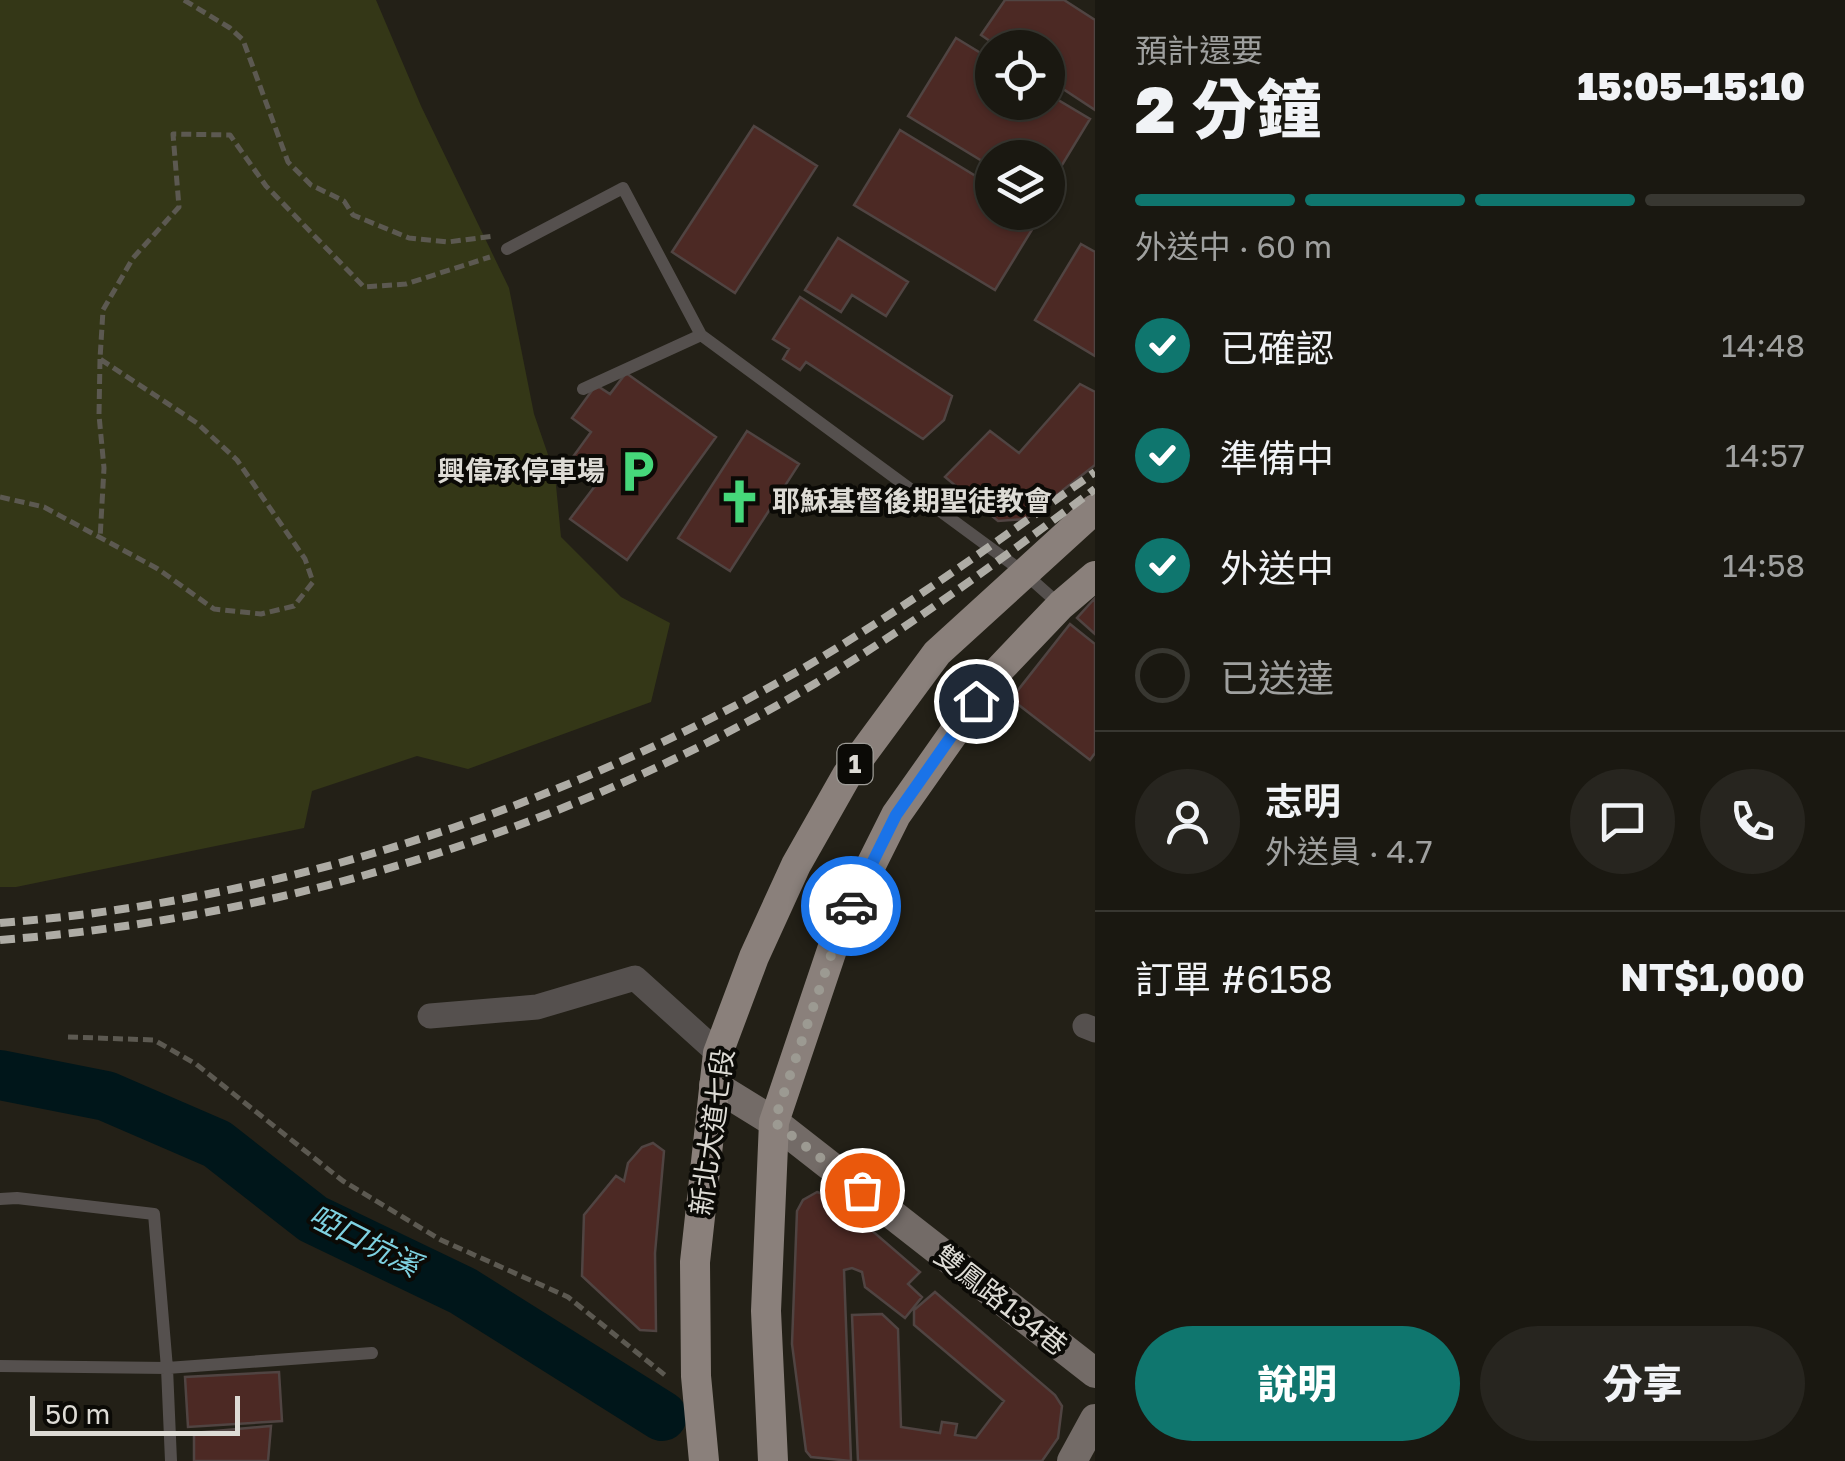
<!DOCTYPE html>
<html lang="zh-TW">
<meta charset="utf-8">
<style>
:root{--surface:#1a1811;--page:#27251f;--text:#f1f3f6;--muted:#9fa09f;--line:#383731;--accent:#0f766e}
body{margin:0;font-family:"Golos Text","Noto Sans TC",sans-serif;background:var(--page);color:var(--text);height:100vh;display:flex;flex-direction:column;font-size:38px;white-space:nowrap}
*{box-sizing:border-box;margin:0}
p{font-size:32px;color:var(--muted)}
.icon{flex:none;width:55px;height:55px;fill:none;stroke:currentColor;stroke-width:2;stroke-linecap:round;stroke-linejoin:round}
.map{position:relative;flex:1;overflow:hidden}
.sheet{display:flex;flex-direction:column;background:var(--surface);width:750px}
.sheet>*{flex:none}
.tools{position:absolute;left:975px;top:30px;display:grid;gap:20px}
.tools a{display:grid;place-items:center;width:90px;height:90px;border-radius:50%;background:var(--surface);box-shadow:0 2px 8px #0004,0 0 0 2px var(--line);font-size:50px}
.scale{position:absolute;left:30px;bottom:25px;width:210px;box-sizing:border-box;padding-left:10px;border:5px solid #dddbd5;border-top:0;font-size:28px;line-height:35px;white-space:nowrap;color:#dddbd5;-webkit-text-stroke:8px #0b0a06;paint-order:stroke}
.pin{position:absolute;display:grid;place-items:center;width:85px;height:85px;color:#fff;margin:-42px;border:5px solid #fff;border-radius:50%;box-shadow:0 2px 10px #0007}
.courier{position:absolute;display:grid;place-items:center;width:100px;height:100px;margin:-50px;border:8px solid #1a73e8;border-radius:50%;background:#fff;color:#222;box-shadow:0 2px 12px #0007}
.overview em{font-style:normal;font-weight:800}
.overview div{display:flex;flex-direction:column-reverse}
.overview{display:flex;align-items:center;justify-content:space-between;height:170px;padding:0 40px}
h1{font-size:65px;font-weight:800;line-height:75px}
.bar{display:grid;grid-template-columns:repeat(4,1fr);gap:15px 10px;align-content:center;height:120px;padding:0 40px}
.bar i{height:12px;border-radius:8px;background:var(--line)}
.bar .on{background:var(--accent)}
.bar p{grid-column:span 4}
.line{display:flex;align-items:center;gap:25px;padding:0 40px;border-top:2px solid var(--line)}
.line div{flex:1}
.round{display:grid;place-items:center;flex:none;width:105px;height:105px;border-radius:52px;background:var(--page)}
ol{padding:0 40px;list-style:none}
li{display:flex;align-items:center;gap:30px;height:110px}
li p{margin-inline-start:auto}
li .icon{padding:10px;border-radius:50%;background:var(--accent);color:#fff;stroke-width:4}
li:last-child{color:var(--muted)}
li i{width:55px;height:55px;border:5px solid var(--line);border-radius:50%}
.button{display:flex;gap:20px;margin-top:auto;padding:20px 40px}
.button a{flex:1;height:115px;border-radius:60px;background:var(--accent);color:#fff;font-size:40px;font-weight:800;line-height:115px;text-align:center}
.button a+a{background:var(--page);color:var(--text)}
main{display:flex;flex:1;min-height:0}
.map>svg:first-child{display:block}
.green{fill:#343717}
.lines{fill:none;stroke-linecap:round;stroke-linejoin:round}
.river{stroke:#00161a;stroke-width:50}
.building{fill:#4c2924;stroke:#504442;stroke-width:2.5}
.path{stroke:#5c5951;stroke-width:5;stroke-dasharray:10 5;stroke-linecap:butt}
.lane{stroke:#55504e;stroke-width:12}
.street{stroke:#55504e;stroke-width:25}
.secondary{stroke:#736b67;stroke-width:30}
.primary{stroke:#8a807b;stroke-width:30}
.rail{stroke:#aeaca5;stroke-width:8;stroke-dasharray:15 8;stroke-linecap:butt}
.done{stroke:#9c9a92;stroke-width:10;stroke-dasharray:0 18}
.route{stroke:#1a73e8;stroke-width:12}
.labels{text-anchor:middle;stroke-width:8;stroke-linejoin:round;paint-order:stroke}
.shield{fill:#0b0a06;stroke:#9e9c97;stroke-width:2.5}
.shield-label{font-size:25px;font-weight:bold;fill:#dddbd5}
.poi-label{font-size:28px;font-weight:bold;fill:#dddbd5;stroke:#0b0a06;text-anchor:end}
.street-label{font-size:28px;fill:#dddbd5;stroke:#0b0a06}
.water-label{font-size:30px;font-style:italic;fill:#7ed1e1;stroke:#0b0a06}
</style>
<main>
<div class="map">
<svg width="1095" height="1461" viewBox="0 0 1095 1461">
<rect width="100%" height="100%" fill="#232017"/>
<path class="green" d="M0,0H376L421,106L509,288L534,414L555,475L561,537L621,597L670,623L651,702L468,769L417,756L312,791L304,828L16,887H0Z"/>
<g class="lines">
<path class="river" d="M0,1075L106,1096L217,1144L313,1219L463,1291L662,1416"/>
</g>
<path class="building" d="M1005,0H1064L1095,20V110L1048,79V48H1000L981,35Z
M956,38L992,60V102H1048V94L1090,119L1048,188V158H992V167L908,116Z
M754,126L817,166L735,293L672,252Z
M900,130L992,186V212H1036L1041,215L995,290L854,205Z
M838,238L908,282L886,316L852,295L841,312L805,290Z
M1081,244L1095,252V356L1035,320Z
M800,297L952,396L944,420L923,439L806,362L800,370L783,359L789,349L773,339Z
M626,373L716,437L627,560L570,519L598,482L570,461L591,432L572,418L596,385L610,394Z
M1080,384L1095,392V465L1026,519L998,521L945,477L990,431L1019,453Z
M747,431L799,464L730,571L678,538Z
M1095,598V634L1077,618Z
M1070,624L1095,644V753L1090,760L1011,699Z
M653,1143L664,1151L655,1253L656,1331L640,1330L582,1276L584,1215L616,1176L624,1181L628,1163L642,1147Z
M817,1192L833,1197L920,1272L908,1284L922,1297L905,1318L865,1287L862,1272L852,1268L844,1270L851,1461L811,1457L806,1451L792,1344L797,1211L803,1200Z
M935,1292L1055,1395L1062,1406L1058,1438L1042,1461H858L852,1315L882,1314L898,1329L901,1427L940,1433L942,1422L957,1424L955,1435L976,1438L1004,1401L914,1325V1310Z
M279,1372L282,1421L188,1427L185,1377Z
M271,1426L268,1461H194V1433Z"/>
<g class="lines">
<path class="path" d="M184,0L230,28L243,40L288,162L311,185L344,201L353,215L409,238L448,242L494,236
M100,359L99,415L104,468L100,539
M0,497L44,507L158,569L214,609L261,614L294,606L313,582L305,559L237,460L197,423L100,359L103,310L133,258L179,207L173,134L230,135L266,186L364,287L406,284L490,257
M68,1037L154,1040L196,1064L343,1181L441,1240L568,1297L666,1376"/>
<path class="lane" d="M507,249L623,188L701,335L1023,572L1059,604
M583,389L701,335
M0,1199L17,1198L154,1214L167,1368L171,1461
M0,1366L167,1368L372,1353"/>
<path class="street" d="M430,1016L537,1007L635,978L718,1053
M1085,1026L1095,1030"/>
<path class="secondary" d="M714,1085L774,1122L1095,1373
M1072,1461L1095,1419"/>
<path class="primary" d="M704,1461L696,1376L695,1262L718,1053L754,957L796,865L847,775L937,653L1095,509
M773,1461L766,1311L774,1122L839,929L896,815L996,673L1061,605L1095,576"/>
<path class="rail" d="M0,923C283,901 562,808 807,666C907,607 1000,539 1095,472
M0,940C284,918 571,829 816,683C913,625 1004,557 1095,489"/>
</g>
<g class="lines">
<path class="done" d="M851,906L840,929L774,1122L862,1190"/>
<path class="route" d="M851,906L896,815L976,701"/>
</g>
<defs>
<symbol id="parking-bare" viewBox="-9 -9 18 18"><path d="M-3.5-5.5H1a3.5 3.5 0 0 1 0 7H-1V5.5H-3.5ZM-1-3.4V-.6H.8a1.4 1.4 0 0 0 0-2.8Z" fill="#46d77a" stroke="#0b0a06" stroke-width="2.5" paint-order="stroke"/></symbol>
<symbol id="church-bare" viewBox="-9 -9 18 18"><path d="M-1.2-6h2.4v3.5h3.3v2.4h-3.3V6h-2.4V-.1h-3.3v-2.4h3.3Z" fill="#46d77a" stroke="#0b0a06" stroke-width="2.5" paint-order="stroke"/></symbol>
</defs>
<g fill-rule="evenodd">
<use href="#parking-bare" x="606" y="440" width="63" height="63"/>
<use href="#church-bare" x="708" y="470" width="63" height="63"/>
</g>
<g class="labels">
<rect class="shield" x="837.5" y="744" width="35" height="40" rx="8"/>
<g class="shield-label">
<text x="855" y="773">1</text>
</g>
<g class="poi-label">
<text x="605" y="481">興偉承停車場</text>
<text x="772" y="511" text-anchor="start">耶穌基督後期聖徒教會</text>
</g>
<g class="street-label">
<text transform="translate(712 1132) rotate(-82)" y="10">新北大道七段</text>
<text transform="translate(1001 1300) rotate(38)" y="10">雙鳳路134巷</text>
</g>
<g class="water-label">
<text transform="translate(364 1241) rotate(27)" y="10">啞口坑溪</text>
</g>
</g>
</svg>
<div class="tools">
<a><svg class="icon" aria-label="locate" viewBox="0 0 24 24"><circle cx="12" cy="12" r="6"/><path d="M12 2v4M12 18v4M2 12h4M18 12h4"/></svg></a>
<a><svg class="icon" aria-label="layers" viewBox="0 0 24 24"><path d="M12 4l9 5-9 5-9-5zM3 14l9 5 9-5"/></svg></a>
</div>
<div class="scale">50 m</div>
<div class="pin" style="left:862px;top:1190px;background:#ea580c"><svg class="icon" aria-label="bag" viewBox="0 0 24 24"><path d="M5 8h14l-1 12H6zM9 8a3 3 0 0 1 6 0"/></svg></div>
<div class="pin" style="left:976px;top:701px;background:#1f2937"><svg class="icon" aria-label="home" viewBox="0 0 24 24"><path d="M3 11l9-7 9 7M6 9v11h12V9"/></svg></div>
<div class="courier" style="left:851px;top:906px"><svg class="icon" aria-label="car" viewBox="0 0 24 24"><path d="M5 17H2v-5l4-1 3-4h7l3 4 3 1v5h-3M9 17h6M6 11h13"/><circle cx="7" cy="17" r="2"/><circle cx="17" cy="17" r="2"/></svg></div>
</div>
<section class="sheet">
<div class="overview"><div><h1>2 分鐘</h1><p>預計還要</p></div><em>15:05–15:10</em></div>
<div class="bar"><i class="on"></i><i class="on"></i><i class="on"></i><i></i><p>外送中 · 60 m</p></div>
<ol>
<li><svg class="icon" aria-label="check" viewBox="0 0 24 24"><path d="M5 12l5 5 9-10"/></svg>已確認<p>14:48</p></li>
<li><svg class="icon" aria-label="check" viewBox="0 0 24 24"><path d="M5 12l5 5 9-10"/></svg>準備中<p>14:57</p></li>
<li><svg class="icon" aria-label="check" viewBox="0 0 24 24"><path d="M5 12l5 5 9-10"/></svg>外送中<p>14:58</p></li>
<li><i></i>已送達</li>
</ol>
<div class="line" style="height:180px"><a class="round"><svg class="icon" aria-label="person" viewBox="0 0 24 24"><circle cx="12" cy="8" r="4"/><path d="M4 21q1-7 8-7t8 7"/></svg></a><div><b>志明</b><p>外送員 · 4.7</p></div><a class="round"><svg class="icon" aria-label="chat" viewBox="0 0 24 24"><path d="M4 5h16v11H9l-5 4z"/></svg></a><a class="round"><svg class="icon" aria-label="phone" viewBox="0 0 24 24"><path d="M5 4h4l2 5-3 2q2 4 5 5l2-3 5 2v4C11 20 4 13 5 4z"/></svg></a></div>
<div class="line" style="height:130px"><div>訂單 #6158</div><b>NT$1,000</b></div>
<div class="button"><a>說明</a><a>分享</a></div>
</section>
</main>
